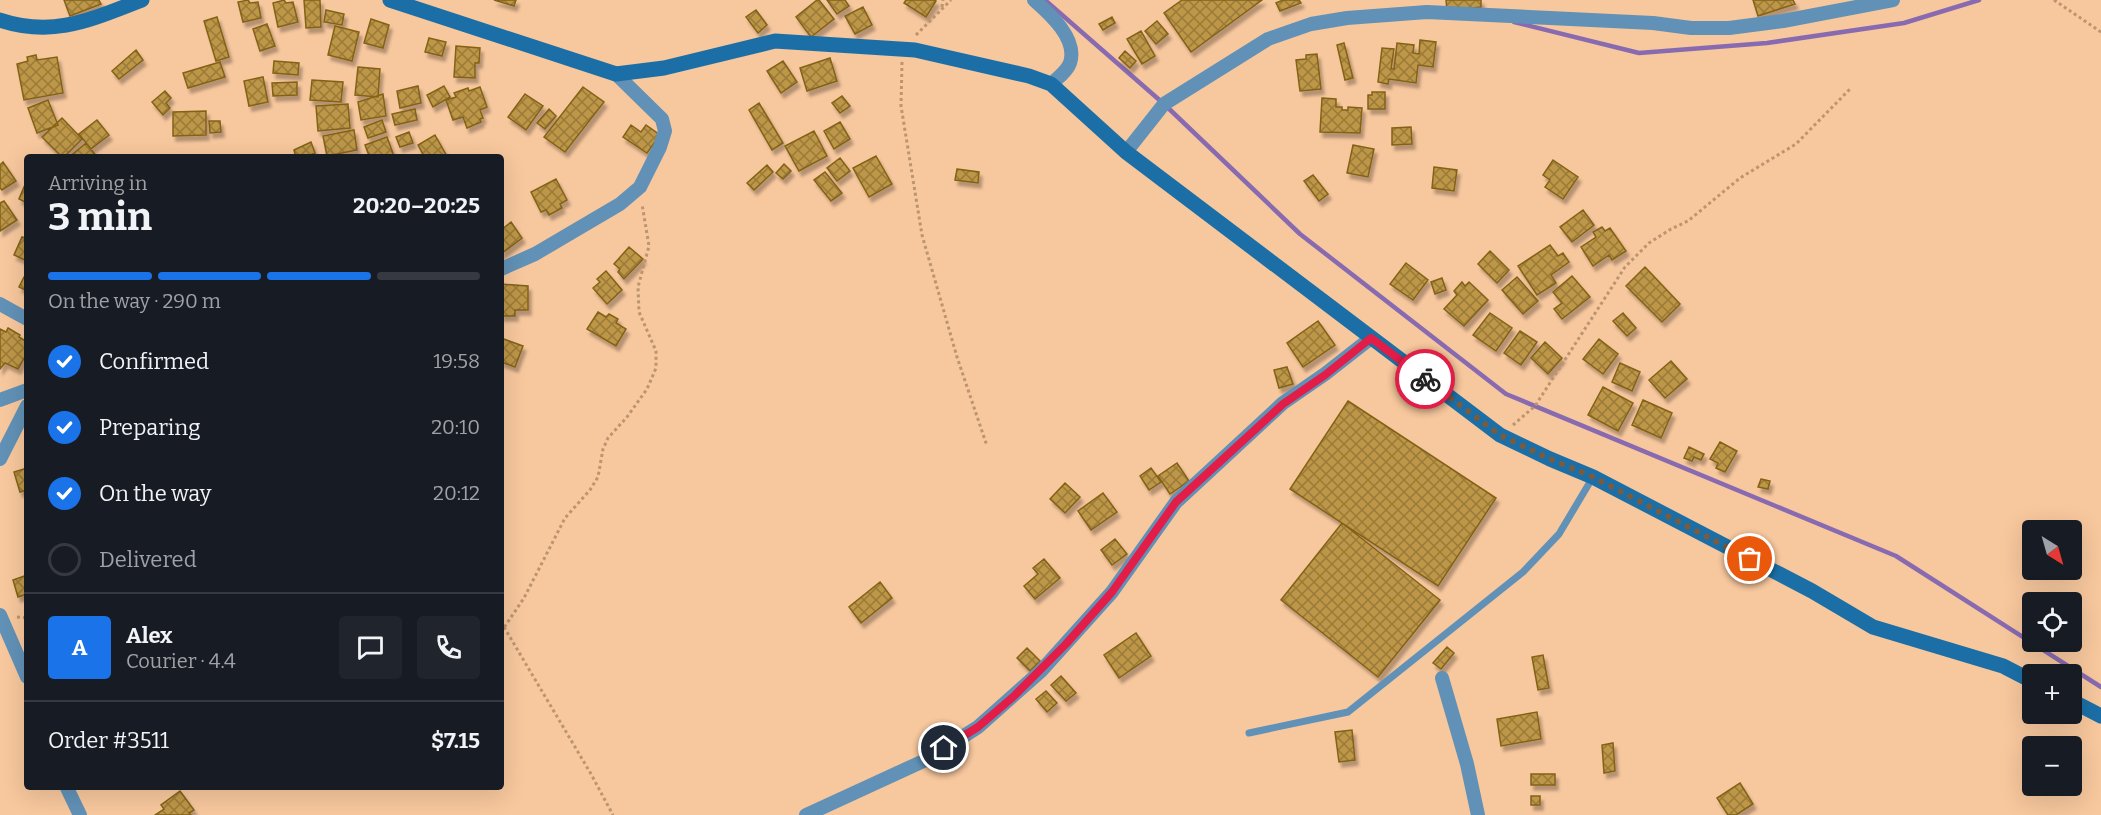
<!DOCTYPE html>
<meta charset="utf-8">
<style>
:root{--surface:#171b24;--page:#20242c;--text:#f1f3f6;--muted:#9ea1a6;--line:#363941;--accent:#1a73e8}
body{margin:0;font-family:Bitter,serif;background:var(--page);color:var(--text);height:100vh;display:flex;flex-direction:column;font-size:22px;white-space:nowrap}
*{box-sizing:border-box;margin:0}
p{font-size:20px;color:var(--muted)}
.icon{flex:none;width:33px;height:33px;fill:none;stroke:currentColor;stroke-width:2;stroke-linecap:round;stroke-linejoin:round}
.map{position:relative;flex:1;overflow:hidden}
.drawer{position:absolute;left:24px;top:154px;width:480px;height:636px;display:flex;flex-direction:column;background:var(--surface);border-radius:6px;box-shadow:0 6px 24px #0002}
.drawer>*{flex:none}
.needle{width:39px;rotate:143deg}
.controls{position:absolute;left:2022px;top:520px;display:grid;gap:12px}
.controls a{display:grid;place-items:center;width:60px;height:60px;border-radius:6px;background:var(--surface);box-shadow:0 6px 24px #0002;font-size:30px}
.pin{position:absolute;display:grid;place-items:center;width:51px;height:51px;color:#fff;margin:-26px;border:3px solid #fff;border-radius:50%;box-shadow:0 2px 6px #0007}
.courier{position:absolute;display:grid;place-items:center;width:60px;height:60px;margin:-30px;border:4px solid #e11d48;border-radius:50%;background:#fff;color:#222;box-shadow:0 2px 8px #0007}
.overview em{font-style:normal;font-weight:700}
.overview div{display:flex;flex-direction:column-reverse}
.overview{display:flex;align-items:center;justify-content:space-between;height:102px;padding:0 24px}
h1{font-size:39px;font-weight:700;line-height:45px}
.bar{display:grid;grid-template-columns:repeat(4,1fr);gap:9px 6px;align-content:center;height:72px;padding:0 24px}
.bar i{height:8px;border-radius:4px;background:var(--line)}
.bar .current{background:var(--accent)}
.bar p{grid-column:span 4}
.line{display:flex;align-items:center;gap:15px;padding:0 24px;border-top:2px solid var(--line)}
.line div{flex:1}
.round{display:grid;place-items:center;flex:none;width:63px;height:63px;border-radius:6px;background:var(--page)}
ol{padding:0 24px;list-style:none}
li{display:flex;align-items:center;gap:18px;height:66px}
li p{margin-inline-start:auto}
li .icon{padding:6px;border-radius:50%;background:var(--accent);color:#fff;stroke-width:4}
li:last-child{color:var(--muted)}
li i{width:33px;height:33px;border:3px solid var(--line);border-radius:50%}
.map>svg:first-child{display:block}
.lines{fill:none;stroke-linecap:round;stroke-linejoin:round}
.stream{stroke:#886ab0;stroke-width:4.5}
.building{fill:url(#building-cross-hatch);stroke:#836217;stroke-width:1.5;filter:url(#shadow)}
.path{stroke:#bc9470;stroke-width:3;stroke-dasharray:3 3;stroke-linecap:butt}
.lane{stroke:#6191b6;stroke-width:7}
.street{stroke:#6191b6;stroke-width:14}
.secondary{stroke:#1b6fa6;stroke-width:15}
.done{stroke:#7a5b3d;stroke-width:6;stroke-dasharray:0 10.8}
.route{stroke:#e11d48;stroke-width:8}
</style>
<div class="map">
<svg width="2101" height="815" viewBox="0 0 2101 815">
<defs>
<pattern id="building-cross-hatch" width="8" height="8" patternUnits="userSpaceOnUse" patternTransform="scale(1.5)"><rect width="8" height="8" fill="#bd9646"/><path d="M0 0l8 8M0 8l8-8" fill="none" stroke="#9a7a39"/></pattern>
<filter id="shadow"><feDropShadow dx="3" dy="5" stdDeviation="1.5" flood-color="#0004"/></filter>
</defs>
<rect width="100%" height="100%" fill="#f7c79d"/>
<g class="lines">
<path class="stream" d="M1045,0L1164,104L1300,234L1506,394L1896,556L2101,687
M1514,22L1639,53L1767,43L1904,23L1979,0"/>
</g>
<path class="building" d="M64,0H99L101,4L70,16Z
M248,0L250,3L258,2L261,18L243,22L238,2Z
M284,0L286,3L293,2L298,22L278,27L273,3Z
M304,0H320L321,27L306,28Z
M494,0H516L514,6Z
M817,0H819L834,19L811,37L796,17Z
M827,0H845L849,6L837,14Z
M906,0H934L936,1L926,17L904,3Z
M1182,0H1262L1191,52L1164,13Z
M1283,0H1299L1301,3L1280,11L1276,3Z
M1446,0H1481V7L1447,11Z
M1753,0H1793L1795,4L1758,16Z
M863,7L872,25L855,34L845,16Z
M326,10L344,14L342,25L324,22Z
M756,10L767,25L758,33L746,17Z
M217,17L229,57L216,61L204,21Z
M1112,17L1115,23L1103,30L1099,24Z
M371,19L389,25L383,48L364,43Z
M1157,21L1168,34L1156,44L1145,31Z
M267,24L275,46L260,51L253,29Z
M335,26L359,32L352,61L328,55Z
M1141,31L1155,56L1142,64L1127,39Z
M429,38L446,42L442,56L425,52Z
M1420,40L1436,42L1433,67L1418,65L1416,83L1389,79L1388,84L1378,82L1382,48L1394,49L1391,69H1394L1397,43L1414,45L1413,53L1419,54Z
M1344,43L1353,78L1345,80L1337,45Z
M456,46L480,48L479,63H475V78L454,77Z
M136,50L143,60L119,79L112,71Z
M1125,51L1136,61L1130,68L1119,58Z
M1317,54L1321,89L1300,91L1296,60L1306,59V55Z
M36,55L37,60L57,57L63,93L24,100L17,64L28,61L27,57Z
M830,58L837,81L807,91L800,68Z
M274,61L299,63L298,75L273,73Z
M783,61L797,82L781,93L767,71Z
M220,62L225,77L188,88L183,73Z
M358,67L380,69L378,97L355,95Z
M263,77L268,102L249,106L244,81Z
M312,80L343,82L341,102L310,100Z
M297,82V95L273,96L272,83Z
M418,86L421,103L400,108L397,91Z
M444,86L450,97L433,107L427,95Z
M480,87L487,107L480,110L483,118L480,119L481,122L467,128L463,117L453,120L446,100L456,97L454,93L468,88L469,91Z
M583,87L604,102L565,152L544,137Z
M165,91L171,98L166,103L170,108L163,115L152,102Z
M1372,92H1385V109H1368V95H1372Z
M383,94L386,116L361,120L358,102Z
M525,94L543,106L526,130L508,117Z
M842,96L850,106L840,113L832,103Z
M1322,98L1336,99V107H1342V110H1348V107L1362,108L1360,133L1320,132Z
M48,100L58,125L37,133L28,108Z
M759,103L783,143L772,150L749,110Z
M348,104L350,128L318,131L316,106Z
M415,109L417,120L395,125L392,114Z
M549,109L556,116L545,129L537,123Z
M206,111V135L173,136V112Z
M62,118L82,139L63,158L42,137Z
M97,120L109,135L91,149L79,134Z
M382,120L386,132L368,138L364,127Z
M209,121H220L221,132L210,133Z
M840,122L850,139L834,149L824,131Z
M631,125L641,132L646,125L660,135L647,153L623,137Z
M1411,127L1412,144L1392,145V128Z
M354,130L357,150L327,156L323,136Z
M814,131L827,156L799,171L785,146Z
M409,132L413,143L400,147L396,137Z
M435,135L448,158H425L418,145Z
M387,137L394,156L370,158L365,145Z
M311,142L315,153L304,158H292V156L295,154L294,150Z
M86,143L98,158H68Z
M1353,145L1374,149L1368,177L1347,173Z
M876,156L892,184L869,197L853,168Z
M840,158L850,171L837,181L827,168Z
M1553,160L1578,177L1563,199L1545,187L1550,180L1543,175Z
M3,162L16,181L2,190L0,188V165Z
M784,164L791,171L783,179L776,173Z
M767,165L773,172L754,190L747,183Z
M1434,167L1457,170L1454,191L1432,188Z
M957,169L979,172L978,183L955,180Z
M825,172L842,193L831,201L814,180Z
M1313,175L1328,194L1319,201L1304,181Z
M556,179L567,200L560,204L562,208L549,215L546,210L541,212L531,192Z
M24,187L27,189V203L19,199Z
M4,201L17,220L0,231V203Z
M1583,210L1594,225L1572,242L1560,227Z
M511,222L522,238L501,254V230Z
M1602,227L1605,231L1610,228L1626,251L1612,260L1609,255L1593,266L1581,247L1596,237L1593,232Z
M27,235V261L14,255L22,237L26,238Z
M1550,245L1558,256L1563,253L1569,262L1551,275L1556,283L1537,295L1518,266Z
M629,247L643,259L624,279L618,272L620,269L614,264Z
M1490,251L1509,270L1497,283L1478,264Z
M1406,263L1428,280L1413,300L1390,284Z
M1645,267L1680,304L1662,322L1626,286Z
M606,271L622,290L607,304L593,288L600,282L597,279Z
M1572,276L1590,297L1562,319L1554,309L1562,303L1553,292Z
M24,277L27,279V291L19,287Z
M1517,277L1538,301L1523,314L1502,290Z
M1442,278L1446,290L1435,294L1431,282Z
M1462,282L1465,286L1469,282L1488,300L1464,326L1444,309L1457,295L1454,291Z
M501,284L528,286V310H515V316H501Z
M598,312L606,317L609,314L618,319L616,323L626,329L616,346L587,329Z
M1490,313L1512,328L1496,351L1473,335Z
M1623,313L1636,328L1627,336L1613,321Z
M1318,321L1335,345L1303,367L1287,343Z
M8,328L20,335L19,337L27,342V353L18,369L5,363L0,369V329L6,332Z
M1520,331L1537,342L1521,365L1504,353Z
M501,338L523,346L515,367L501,362Z
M1599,339L1618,354L1603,374L1583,359Z
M1545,342L1562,358L1548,374L1531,358Z
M1671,361L1687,379L1665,398L1649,380Z
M1620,363L1640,372L1632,391L1612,382Z
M1287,367L1293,384L1279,388L1274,370Z
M1603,387L1633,403L1618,431L1588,415Z
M1643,400L1672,413L1661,438L1632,425Z
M1348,401L1496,498L1438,586L1290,489Z
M1720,442L1737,451L1725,472L1716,468L1718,463L1710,459Z
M1689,447L1704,454L1701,460L1694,457L1692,461L1684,458Z
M1177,463L1189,481L1170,494L1158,476Z
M27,468V490L20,492L14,472Z
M1151,468L1161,482L1149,490L1140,476Z
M1761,479L1770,481L1768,489L1758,487Z
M1065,483L1080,497L1065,513L1050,499Z
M1103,493L1117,512L1091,530L1078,511Z
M1342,523L1440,600L1378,677L1281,600Z
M1115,539L1127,554L1112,565L1101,550Z
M1044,559L1060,578L1035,599L1024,586L1038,574L1033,568Z
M27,575V594L18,597L13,580Z
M880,582L892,598L861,623L849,607Z
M1136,633L1151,656L1119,678L1104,655Z
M1447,647L1454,653L1441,669L1433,663Z
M1027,648L1040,661L1030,671L1017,658Z
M1543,655L1549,688L1538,690L1532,657Z
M1061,676L1076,693L1066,701L1051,685Z
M1046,691L1057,703L1047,712L1036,699Z
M1537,712L1541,739L1501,746L1497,719Z
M1352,730L1355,760L1339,762L1335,732Z
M1613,743L1615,771L1604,773L1602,745Z
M1531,774H1555V785H1531Z
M1740,783L1753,804L1736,815H1728L1717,798Z
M180,791L194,810L189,813L191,815H155L164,809L161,805Z
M1531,796H1540V805H1531Z"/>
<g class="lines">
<path class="path" d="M2054,0L2101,32
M942,7L943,0
M916,35L951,0
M902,62L901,106L922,235L957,357L987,446
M1513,425L1535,406L1625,267L1649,243L1671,229L1688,221L1740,178L1796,144L1850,89
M17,617L27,618
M504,627L591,774L613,815
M501,632L524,598L565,518L590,490L598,477L603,449L608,438L627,417L647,389L656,368V351L639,312L638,287L649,246L642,204"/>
<path class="lane" d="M1249,733L1348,712L1523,572L1559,534L1593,477"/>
<path class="street" d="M1034,0C1050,14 1078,39 1070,63C1067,71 1058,78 1051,84
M1126,152L1164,104L1268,39L1311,24L1347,18L1427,12L1653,23L1691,28H1729L1783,21L1893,0
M501,269L535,254L620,204L640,187L660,147L665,131L662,119L616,74
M0,304L27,319
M0,400L27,390
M0,459L27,406
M0,615L27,677
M1442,678L1467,764L1478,815
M67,788L80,815
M806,815L928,759L978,727L1041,671L1112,592L1176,502L1283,403L1325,374L1371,338"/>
<path class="secondary" d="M390,0L616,74L664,68L775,41L915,50L1029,76L1051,84L1126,152L1500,435L1550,459L1593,477L1812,591L1873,627L2003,666L2032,681
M0,20C54,38 92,19 142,0
M2072,701L2101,716"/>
</g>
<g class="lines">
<path class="done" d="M1425,379L1500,435L1550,459L1593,477L1750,559"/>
<path class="route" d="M944,748L978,727L1013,697L1066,644L1112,592L1176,502L1283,404L1325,375L1371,338L1425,379"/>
</g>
</svg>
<div class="controls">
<a><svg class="needle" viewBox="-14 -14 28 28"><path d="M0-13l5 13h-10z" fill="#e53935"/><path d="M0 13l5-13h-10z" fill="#9ea1a6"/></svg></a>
<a><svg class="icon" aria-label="locate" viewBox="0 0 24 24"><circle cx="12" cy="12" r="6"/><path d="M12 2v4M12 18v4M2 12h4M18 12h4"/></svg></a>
<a>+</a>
<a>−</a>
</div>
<div class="pin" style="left:1750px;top:559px;background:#ea580c"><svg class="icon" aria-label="bag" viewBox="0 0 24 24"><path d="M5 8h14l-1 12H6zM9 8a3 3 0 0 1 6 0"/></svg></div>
<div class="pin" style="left:944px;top:748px;background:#1f2937"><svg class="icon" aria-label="home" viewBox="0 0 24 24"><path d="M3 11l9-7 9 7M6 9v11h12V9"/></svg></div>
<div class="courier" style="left:1425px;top:379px"><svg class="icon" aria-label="bike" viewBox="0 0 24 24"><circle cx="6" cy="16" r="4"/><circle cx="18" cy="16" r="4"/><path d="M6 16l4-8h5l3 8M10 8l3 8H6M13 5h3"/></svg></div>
<section class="drawer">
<div class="overview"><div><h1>3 min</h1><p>Arriving in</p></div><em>20:20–20:25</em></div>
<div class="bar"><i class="current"></i><i class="current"></i><i class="current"></i><i></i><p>On the way · 290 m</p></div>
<ol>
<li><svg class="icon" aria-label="check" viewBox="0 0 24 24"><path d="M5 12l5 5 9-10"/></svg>Confirmed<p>19:58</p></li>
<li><svg class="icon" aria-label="check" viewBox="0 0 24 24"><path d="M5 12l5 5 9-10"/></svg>Preparing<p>20:10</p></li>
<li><svg class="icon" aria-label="check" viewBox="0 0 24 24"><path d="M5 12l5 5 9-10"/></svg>On the way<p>20:12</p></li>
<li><i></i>Delivered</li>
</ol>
<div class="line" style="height:108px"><b class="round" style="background:var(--accent);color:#fff">A</b><div><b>Alex</b><p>Courier · 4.4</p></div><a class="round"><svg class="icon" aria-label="chat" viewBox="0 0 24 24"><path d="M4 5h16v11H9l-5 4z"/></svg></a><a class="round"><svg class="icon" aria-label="phone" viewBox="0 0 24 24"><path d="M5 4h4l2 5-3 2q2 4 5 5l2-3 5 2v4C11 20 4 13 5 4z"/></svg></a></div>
<div class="line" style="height:78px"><div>Order #3511</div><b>$7.15</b></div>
</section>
</div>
